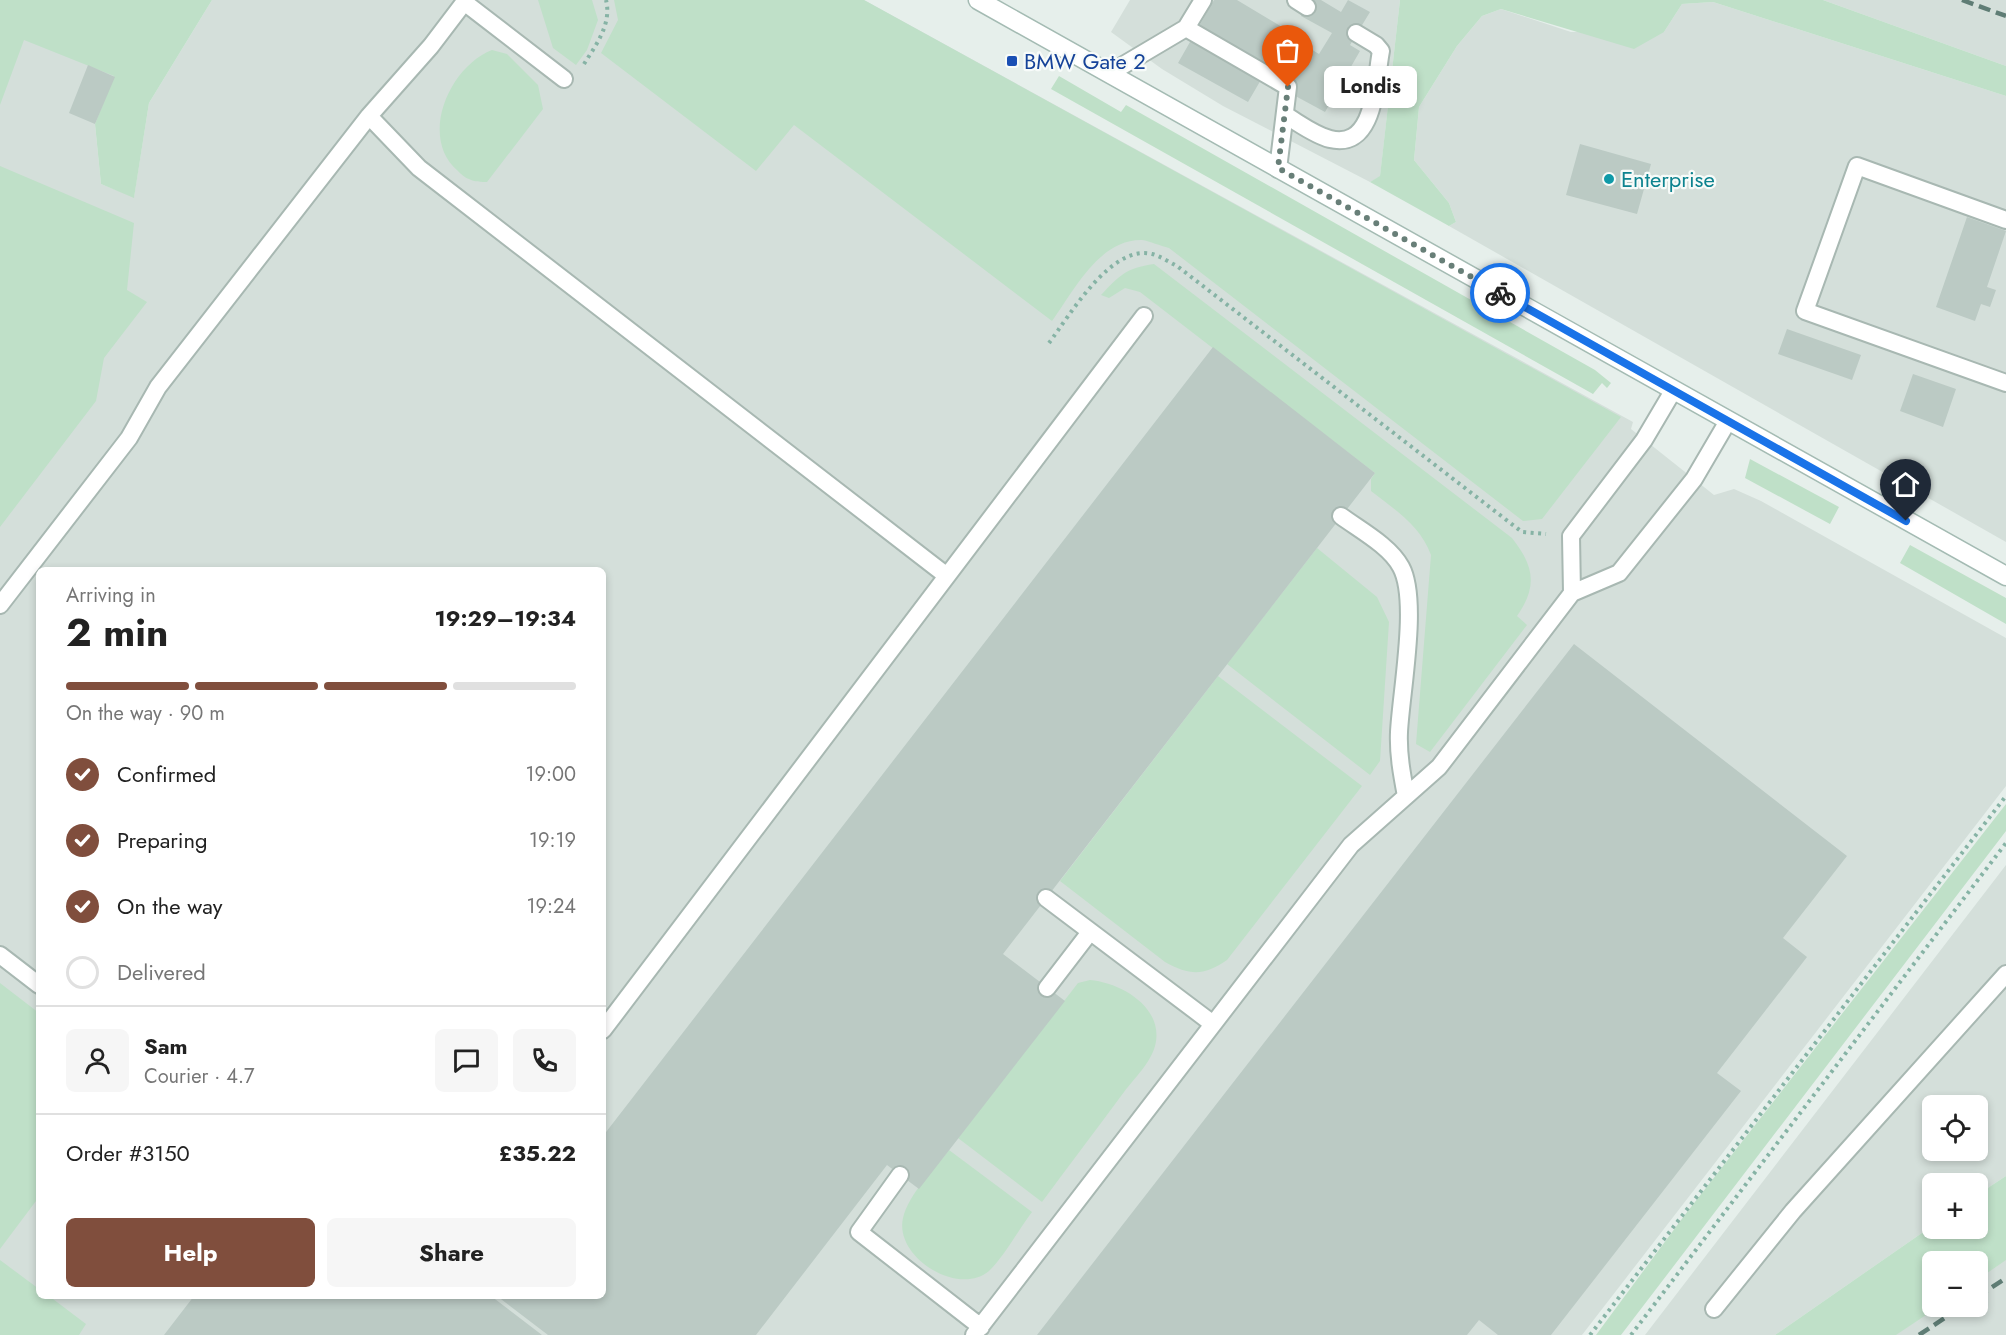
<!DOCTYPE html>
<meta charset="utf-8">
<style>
:root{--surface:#fff;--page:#f6f6f6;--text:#222;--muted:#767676;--line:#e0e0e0;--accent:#804e3d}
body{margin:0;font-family:Jost,sans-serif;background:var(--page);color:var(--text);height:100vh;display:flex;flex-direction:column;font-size:22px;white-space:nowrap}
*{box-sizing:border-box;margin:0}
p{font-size:20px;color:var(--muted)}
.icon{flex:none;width:33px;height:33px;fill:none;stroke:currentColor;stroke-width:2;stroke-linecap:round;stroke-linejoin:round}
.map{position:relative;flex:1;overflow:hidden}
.drawer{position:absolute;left:36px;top:567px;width:570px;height:732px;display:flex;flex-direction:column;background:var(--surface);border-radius:9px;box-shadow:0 3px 9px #0003}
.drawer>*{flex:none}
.fabs{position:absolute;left:1922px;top:1095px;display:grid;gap:12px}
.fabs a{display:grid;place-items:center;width:66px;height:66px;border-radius:9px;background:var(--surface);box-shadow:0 3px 9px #0003;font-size:30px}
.pin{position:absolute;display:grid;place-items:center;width:51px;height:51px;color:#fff;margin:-62px -26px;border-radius:50% 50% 50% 0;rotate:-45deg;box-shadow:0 0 6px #0007}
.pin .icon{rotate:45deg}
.courier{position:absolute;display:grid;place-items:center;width:60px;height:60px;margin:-30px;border:4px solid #1a73e8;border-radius:50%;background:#fff;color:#222;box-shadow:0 2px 8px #0007}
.bubble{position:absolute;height:42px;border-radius:9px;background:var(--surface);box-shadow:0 3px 9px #0003;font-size:20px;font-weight:700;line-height:42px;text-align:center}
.summary em{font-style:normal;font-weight:700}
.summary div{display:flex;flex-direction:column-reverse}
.summary{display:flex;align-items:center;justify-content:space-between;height:102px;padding:0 30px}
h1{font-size:39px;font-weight:700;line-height:45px}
.bar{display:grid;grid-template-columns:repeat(4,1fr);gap:9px 6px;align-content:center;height:72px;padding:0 30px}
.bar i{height:8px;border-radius:4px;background:var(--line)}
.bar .current{background:var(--accent)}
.bar p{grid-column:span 4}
.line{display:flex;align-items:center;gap:15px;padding:0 30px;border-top:2px solid var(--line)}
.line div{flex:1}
.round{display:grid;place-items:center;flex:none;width:63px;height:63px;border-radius:9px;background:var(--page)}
ol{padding:0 30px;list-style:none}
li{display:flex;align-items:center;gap:18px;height:66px}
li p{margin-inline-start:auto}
li .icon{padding:6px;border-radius:50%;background:var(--accent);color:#fff;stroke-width:4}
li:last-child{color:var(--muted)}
li i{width:33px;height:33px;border:3px solid var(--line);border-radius:50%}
.primary-button{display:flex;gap:12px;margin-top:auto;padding:12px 30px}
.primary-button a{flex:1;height:69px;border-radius:9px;background:var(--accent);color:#fff;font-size:24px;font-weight:700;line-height:69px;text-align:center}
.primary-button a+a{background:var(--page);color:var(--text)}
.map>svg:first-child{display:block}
.built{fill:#d4dfda;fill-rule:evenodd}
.green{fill:#bfe0c8}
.building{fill:#bbcac4}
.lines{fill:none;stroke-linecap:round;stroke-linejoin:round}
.service-casing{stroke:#a8b8b2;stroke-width:20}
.secondary-casing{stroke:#a4bbb3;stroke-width:21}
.path{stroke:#86b3a5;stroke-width:4;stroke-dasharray:3 4.5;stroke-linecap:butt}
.service{stroke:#fff;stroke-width:16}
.secondary{stroke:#fff;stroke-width:18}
.rail{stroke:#5f7d75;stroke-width:4.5;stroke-dasharray:12 6;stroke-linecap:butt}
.done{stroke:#687f78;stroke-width:6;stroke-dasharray:0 10.8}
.route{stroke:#1a73e8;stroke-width:8}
.transit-dot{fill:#1a4fb4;stroke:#f7fbf9;stroke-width:2}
.culture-dot{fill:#0f9aa8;stroke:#f7fbf9;stroke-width:2}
.labels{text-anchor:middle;stroke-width:4.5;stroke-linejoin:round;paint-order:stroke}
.transit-label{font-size:22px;fill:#164399;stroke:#f7fbf9;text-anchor:start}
.culture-label{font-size:22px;fill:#0d838f;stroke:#f7fbf9;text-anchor:start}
</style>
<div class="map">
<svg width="2006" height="1335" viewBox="0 0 2006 1335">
<rect width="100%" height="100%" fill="#e6efeb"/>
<path class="built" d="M0,0L120,68L95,124L101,184L134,197L149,103L212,0H864L1633,422L1631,429L1714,495L1734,489L1761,501L2006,638V786L1582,1335H0ZM39,570H603V1296H39Z
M1130,0H1400L1380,177L1370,182L1223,106L1162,69L1111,32Z
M1823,0H2006V66Z
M1713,2L2006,96V542L1449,226L1456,222L1449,203L1414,160L1419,107L1457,46L1482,16L1501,9L1571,32H1664L1682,4Z
M2006,865V1176L1977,1195V1184H1932V1226L1775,1335H1645ZM1932,1106H1977V1150H1932Z
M2006,1241V1335H1855L1932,1306H1977V1262Z"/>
<path class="green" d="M0,0H212L149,103L134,198L101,184L95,124L114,76L24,40L0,105Z
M538,0H592L598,20L587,50L576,65L553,48Z
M614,0H864L1621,417L1542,519L1523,521L1169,248C1160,246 1150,241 1142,240C1099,239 1074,291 1052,321L794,125L756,171L601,53L618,20Z
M1400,0H1823L2006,66V96L1713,2L1682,4L1664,32L1634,49L1501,9L1482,16L1457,46L1419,107L1414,160L1449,203L1456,222L1449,226L1370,182L1380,176Z
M492,50L507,54L538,85L543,109L487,182C482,182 474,182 469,179C465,178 461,174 458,171C418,137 450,66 492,50Z
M1059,76L1121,112L1126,105L1595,370L1611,383L1607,388L1602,383L1593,394L1051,89Z
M0,166L134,223L127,290L147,302L104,358L96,401L0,527Z
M1154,264L1512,538C1534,566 1538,586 1517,616L1527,625L1430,752L1416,744L1431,555C1420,525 1395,510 1371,491V479L1375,473L1140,292L1125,288L1109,298L1101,295C1120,275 1126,268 1154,264Z
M1750,459L1839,507L1830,524L1745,478Z
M1910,545L2006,598V624L1900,563Z
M1317,548L1377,597L1389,622L1380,761L1370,775L1227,664Z
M1218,676L1362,786L1227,960C1203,976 1191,976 1165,962L1060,881Z
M2006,804V831L1621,1335H1596L1684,1216Z
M1090,980C1122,983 1165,1008 1155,1046C1151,1062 1134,1079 1124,1092C1097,1129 1069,1165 1042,1202L958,1138L1078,983Z
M0,983L39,1013V1197L0,1249Z
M949,1150L1032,1212C1019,1229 1004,1257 989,1271C958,1297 894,1257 903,1218C909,1193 934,1170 949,1150Z
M2006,1176V1260L1977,1280V1262H1932V1306L1938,1307L1896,1335H1775L1932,1226V1228H1977V1195Z
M0,1260L39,1289V1296H49L86,1324L79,1335H0Z"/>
<path class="building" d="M1214,0H1237L1287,30L1286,34L1319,54L1332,33L1301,16L1311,0H1321L1341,12L1348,0L1370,12L1350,45L1360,51L1325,112L1262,78L1248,102L1178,63Z
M88,65L115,77L95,124L69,113Z
M1580,144L1651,164L1637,214L1566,195Z
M1967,217L2006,231L1987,287L1996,290L1990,307L1981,304L1975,321L1936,307Z
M1787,329L1861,355L1852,380L1778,354Z
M1213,347L1375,473L1003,954L1065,1001L919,1189L887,1165L756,1335H548L497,1296H603V1136Z
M1913,374L1956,389L1943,427L1900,411Z
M1574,644L1847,856L1783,938L1807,957L1717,1073L1741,1091L1551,1335H1498L1479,1320L1467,1335H1037Z
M194,1296H491L542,1335H164Z"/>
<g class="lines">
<defs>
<path id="service" d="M1296,0L1307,7
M464,2L564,79
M1186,28L1288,87L1278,169
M1110,73L1186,28L1203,0
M1285,115C1299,123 1314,135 1330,139C1376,150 1375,81 1381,51L1376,45L1356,33
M369,116L419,168L947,576
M2006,220L1857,166L1805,311L2006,383
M1341,516C1360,530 1390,546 1401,567C1419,600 1401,692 1399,732C1398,754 1402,775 1406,796
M1572,593L1571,536L1644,440L1673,391
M0,605L129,438L158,387L369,116L431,46L466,0
M1046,898L1213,1024
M0,955L39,985
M1047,988L1090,932
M603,1030L1144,316
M900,1175L859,1232L981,1327
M1714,1309L1793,1211L2006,974
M974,1335L1351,845L1439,767L1572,593L1619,573L1694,479L1728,421"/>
<path id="secondary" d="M978,0L2006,576"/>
</defs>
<use href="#service" class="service-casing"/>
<use href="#secondary" class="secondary-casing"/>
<path class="path" d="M584,64C596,45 612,24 606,0
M1049,343C1070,315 1111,244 1152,254C1160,256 1169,262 1177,266L1522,532L1546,534
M1590,1335L2006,796
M1631,1335L2006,843"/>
<use href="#service" class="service"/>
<use href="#secondary" class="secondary"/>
<path class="rail" d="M1962,0L2006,16
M1977,1297L2006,1278
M1919,1335L1963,1306"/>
</g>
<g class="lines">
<path class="done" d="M1288,87L1278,168L1500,293"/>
<path class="route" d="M1500,293L1906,521"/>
</g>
<rect class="transit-dot" x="1006" y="55" width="12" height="12" rx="3"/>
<circle class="culture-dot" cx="1609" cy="179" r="6"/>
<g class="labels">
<g class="transit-label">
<text x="1024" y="69">BMW Gate 2</text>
</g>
<g class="culture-label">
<text x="1621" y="187">Enterprise</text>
</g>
</g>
</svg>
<div class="fabs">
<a><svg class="icon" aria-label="locate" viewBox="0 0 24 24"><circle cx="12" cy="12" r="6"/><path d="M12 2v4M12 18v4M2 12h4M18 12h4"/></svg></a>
<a>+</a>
<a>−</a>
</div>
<div class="pin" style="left:1288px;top:87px;background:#ea580c"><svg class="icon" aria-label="bag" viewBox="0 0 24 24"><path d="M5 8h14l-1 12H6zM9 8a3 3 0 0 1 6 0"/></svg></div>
<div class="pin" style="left:1906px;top:521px;background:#1f2937"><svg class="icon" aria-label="home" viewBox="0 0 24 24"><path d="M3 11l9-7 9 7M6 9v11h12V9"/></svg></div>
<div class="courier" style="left:1500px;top:293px"><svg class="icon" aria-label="bike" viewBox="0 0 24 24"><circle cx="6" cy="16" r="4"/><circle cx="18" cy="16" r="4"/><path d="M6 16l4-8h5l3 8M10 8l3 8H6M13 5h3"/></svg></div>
<div class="bubble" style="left:1324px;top:66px;width:93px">Londis</div>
<section class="drawer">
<div class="summary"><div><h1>2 min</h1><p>Arriving in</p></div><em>19:29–19:34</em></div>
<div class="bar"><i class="current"></i><i class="current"></i><i class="current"></i><i></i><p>On the way · 90 m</p></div>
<ol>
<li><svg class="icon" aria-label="check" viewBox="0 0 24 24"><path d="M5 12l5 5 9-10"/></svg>Confirmed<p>19:00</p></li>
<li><svg class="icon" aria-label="check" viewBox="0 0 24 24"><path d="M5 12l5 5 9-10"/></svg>Preparing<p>19:19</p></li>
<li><svg class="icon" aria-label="check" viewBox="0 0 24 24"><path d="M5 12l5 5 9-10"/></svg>On the way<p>19:24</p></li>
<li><i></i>Delivered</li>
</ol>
<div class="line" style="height:108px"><a class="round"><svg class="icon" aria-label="person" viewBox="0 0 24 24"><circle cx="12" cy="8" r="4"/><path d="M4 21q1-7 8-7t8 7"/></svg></a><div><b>Sam</b><p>Courier · 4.7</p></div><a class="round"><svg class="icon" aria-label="chat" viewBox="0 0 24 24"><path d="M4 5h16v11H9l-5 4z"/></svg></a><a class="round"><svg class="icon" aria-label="phone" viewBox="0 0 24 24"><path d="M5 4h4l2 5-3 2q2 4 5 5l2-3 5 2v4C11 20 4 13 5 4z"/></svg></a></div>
<div class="line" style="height:78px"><div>Order #3150</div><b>£35.22</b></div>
<div class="primary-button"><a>Help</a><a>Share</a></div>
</section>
</div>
